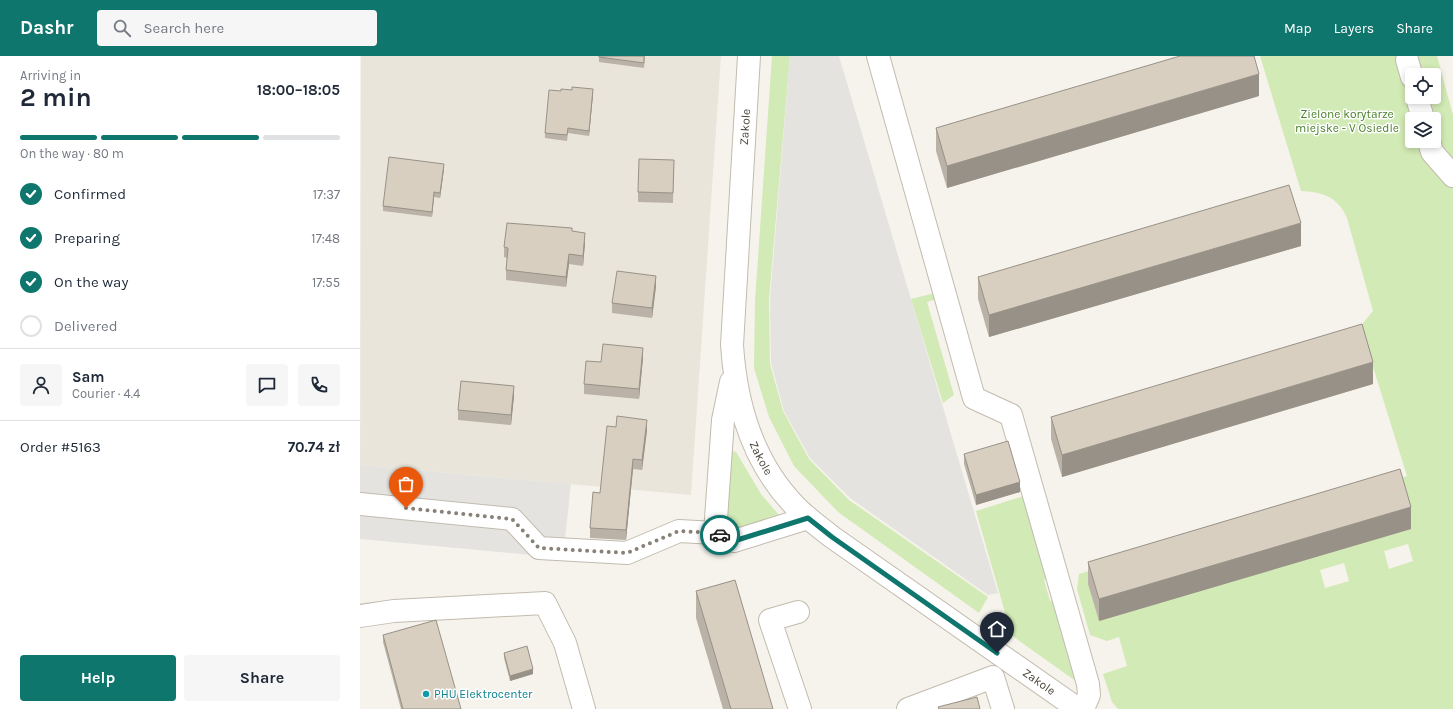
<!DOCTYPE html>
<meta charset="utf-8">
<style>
:root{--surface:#fff;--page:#f6f6f7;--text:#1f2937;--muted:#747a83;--line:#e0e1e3;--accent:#0f766e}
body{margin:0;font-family:Karla,sans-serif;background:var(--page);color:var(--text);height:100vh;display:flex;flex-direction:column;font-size:15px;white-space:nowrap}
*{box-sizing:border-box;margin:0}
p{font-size:13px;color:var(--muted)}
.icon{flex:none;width:22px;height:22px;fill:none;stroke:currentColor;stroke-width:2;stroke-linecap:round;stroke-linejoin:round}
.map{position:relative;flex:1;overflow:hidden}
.details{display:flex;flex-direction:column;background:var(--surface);width:360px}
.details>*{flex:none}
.tools{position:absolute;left:1045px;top:12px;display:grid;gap:8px}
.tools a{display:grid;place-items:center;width:36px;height:36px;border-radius:4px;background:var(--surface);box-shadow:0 2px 6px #0003;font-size:20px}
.pin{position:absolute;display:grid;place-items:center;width:34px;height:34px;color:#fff;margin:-41px -17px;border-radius:50% 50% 50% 0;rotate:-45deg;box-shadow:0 0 4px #0007}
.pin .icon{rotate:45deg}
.courier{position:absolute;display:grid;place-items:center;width:40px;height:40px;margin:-20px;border:3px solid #0f766e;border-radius:50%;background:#fff;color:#222;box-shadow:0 1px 5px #0007}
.head em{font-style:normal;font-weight:700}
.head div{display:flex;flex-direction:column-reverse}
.head{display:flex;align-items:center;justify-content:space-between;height:68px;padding:0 20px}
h1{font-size:26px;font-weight:700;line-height:30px}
.bar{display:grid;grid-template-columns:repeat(4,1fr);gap:6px 4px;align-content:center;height:48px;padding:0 20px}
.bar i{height:5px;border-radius:3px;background:var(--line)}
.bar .active{background:var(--accent)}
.bar p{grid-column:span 4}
.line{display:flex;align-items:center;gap:10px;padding:0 20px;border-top:1px solid var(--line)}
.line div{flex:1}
.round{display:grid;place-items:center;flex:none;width:42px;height:42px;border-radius:4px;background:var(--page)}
ol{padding:0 20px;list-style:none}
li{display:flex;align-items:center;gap:12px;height:44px}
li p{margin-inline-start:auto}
li .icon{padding:4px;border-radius:50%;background:var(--accent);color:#fff;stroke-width:4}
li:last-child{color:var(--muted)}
li i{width:22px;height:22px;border:2px solid var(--line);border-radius:50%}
.action{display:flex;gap:8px;margin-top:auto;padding:8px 20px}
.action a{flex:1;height:46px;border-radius:4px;background:var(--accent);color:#fff;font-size:16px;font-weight:700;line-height:46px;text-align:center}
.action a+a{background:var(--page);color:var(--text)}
header{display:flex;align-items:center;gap:24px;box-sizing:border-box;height:56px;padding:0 20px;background:var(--accent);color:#fff}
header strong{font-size:19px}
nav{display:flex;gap:22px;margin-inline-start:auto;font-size:14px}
.search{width:280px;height:36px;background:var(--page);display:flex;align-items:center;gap:10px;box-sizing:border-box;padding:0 14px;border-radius:4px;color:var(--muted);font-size:15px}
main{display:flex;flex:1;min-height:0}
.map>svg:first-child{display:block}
.residential{fill:#eae5da}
.green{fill:#d2eab5;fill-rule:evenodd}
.parking{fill:#e5e3e0}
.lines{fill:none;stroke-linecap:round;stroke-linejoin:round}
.minor-casing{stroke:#c2bbae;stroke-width:24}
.minor{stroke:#fff;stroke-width:22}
.wall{fill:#bab2a6}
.shaded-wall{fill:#979187}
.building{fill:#d8cfc1;stroke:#979187}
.done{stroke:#878178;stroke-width:4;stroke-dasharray:0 7.2}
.route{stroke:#0f766e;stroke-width:5}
.culture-dot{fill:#0f9aa8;stroke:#fff;stroke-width:1.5}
.labels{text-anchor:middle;stroke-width:3;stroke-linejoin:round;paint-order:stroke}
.park-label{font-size:12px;fill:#4a7f2a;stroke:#fff}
.street-label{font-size:12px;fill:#4b4439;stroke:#fff}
.culture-label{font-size:12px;fill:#0d838f;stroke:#fff;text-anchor:start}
</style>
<header>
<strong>Dashr</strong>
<div class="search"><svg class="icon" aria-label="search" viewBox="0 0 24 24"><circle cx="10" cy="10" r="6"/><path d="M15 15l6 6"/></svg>Search here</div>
<nav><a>Map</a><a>Layers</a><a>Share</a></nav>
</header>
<main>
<section class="details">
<div class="head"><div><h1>2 min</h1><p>Arriving in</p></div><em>18:00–18:05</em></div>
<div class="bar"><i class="active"></i><i class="active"></i><i class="active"></i><i></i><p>On the way · 80 m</p></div>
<ol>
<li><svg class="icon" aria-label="check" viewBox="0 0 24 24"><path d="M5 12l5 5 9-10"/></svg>Confirmed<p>17:37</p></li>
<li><svg class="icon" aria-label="check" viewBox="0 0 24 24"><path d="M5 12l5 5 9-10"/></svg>Preparing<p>17:48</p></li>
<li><svg class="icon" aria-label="check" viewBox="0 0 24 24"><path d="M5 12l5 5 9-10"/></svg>On the way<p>17:55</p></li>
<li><i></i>Delivered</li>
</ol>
<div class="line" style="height:72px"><a class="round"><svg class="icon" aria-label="person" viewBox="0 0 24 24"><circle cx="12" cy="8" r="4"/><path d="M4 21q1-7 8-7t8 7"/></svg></a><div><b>Sam</b><p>Courier · 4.4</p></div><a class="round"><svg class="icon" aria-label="chat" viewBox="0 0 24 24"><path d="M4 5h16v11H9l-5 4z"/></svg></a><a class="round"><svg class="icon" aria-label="phone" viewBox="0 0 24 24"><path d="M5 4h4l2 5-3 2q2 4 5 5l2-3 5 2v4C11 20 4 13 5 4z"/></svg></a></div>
<div class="line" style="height:52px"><div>Order #5163</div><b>70.74 zł</b></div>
<div class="action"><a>Help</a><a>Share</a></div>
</section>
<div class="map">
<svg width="1093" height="653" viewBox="0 0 1093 653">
<rect width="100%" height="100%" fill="#f6f3ec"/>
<path class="residential" d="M1,0H361L331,439L0,409Z"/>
<path class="green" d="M412,0H430L409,243L410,308L423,355L449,403L489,444L628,541L619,557L478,456L434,410L409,361L394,312L395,245Z
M900,0H1077L1093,59V653H758L752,646L743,618L767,610L759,581L747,585L730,579L717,533L719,518L746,510L729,528L740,565L1014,430L1047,420L1004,282L998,273L1013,255L987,162C978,141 963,136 941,135ZM1052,19H1074V41H1052ZM1052,63H1074V85H1052ZM1048,488L1053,505L1029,513L1024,495ZM984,507L989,525L965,532L960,514Z
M575,237L577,243L567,246L594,339L583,347L551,243Z
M372,395L376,396L401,438L419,459L409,466L370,474L366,469L369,398Z
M667,439L691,522L684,524L690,545L698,543L717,626L654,581L650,574L616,455Z"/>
<path class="parking" d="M430,0H479L638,537L628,539L490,442L450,402L424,355L411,307L410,243Z
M0,409L211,428L203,502L0,483Z"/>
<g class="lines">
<defs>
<g id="minor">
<path id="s1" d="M389,0L372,289C376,350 393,408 437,452C448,463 461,472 472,481L718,653"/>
<path d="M518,0L614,342L651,359L728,628L729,639L723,653"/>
<path d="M1047,4L1052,21"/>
<path d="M1057,41L1063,63"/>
<path d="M1069,85L1072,96L1093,120"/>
<path d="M371,326L363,364L355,477L374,485L448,462"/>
<path d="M0,448L152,463L179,492L267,497L319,475L355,477"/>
<path d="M438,556L410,564L440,653"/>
<path d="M0,560L34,555L185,547L205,587L224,653"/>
<path d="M548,653L633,621L643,653"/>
</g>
</defs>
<use href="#minor" class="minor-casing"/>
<use href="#minor" class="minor"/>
</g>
<path class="wall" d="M239,0H285L284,12L239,6Z
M233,38L229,80L208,77L207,85L185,82V77Z
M899,40L587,132L576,95V72Z
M314,104L313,147L278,146V136Z
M84,113L80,142L74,141L72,161L23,155V150Z
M212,175L225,187L223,210L209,208L206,231L146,224V214L147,202L144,201V191Z
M941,190L629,281L618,243V221Z
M296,230L292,262L252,257V247Z
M283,302L279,343L224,338V328L241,306Z
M1013,328L702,421L691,383V361Z
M154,340L151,369L98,364V354Z
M287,374L282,414L273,413L266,484L230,482V472L240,437Z
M604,398L660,436L616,449L604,408Z
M1051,473L739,565L728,528V506Z
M336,535L413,653H363L336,562Z
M23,579L101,653H41L23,586Z
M144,597L173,618L150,625L144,602Z"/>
<path class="shaded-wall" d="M899,18V40L587,132V110Z
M233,33V38L229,80V75Z
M84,108V113L80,142V137Z
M74,136V141L72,161V156Z
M941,167V190L629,281V259Z
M225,177V187L223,210V200Z
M209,198V208L206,231V221Z
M296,220V230L292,262V252Z
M283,292V302L279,343V333Z
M1013,306V328L702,421V399Z
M154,330V340L151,369V359Z
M287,364V374L282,414V404Z
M273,403V413L266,484V474Z
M660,426V436L616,449V439Z
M1051,451V473L739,565V543Z
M173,613V618L150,625V620Z"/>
<path class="building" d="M239,0H284V7L239,1Z
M820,0H894L899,18L587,110L576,72Z
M212,31L233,33L229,75L208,72L207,79L185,77L189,34L201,35V33L212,34Z
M29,101L84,108L80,137L74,136L72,156L23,150Z
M279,103L314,104L313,137L278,136Z
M929,129L941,167L629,259L618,221Z
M147,167L212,172V175L225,177L223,200L209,198L206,221L146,214L148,192L144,191Z
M257,215L296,220L292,252L252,247Z
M1002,268L1013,306L702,399L691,361Z
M243,288L283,292L279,333L224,328L226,305L241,306Z
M101,325L154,330L151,359L98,354Z
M257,360L287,364L282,404L273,403L266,474L230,472L233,436L240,437L247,370L256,371Z
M648,385L660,426L616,439L604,398Z
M1040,413L1051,451L739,543L728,506Z
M375,524L413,653H371L336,535Z
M76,564L101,653H43L23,579Z
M167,590L173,613L150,620L144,597Z
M617,641L620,653H579L578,651Z"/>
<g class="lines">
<path class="done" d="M46,452L152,463L179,492L267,497L319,475L355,477L360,479"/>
<path class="route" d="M360,479L374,485L448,462L472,481L637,597"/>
</g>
<circle class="culture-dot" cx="66" cy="638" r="4"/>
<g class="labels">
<g class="park-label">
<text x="987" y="62">Zielone korytarze<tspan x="987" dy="14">miejske - V Osiedle</tspan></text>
</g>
<g class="street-label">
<text transform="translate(385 71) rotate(-86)" y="4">Zakole</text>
<text dy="4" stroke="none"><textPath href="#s1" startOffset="407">Zakole</textPath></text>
<text dy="4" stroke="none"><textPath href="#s1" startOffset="767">Zakole</textPath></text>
</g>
<g class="culture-label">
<text x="74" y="642">PHU Elektrocenter</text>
</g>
</g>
</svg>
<div class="tools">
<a><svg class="icon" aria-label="locate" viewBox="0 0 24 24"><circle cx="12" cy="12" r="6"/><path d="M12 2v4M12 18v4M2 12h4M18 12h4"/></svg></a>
<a><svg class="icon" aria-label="layers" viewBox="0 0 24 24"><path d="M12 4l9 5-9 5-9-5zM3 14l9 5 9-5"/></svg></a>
</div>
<div class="pin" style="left:46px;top:452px;background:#ea580c"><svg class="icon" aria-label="bag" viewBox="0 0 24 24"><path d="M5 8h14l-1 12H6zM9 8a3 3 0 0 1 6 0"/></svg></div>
<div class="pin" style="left:637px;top:597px;background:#1f2937"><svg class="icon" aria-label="home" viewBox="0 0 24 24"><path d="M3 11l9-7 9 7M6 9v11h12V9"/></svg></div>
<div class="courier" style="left:360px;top:479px"><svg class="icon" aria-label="car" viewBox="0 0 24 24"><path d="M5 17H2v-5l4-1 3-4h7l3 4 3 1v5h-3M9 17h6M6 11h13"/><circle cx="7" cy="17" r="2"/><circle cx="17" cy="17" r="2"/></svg></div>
</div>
</main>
